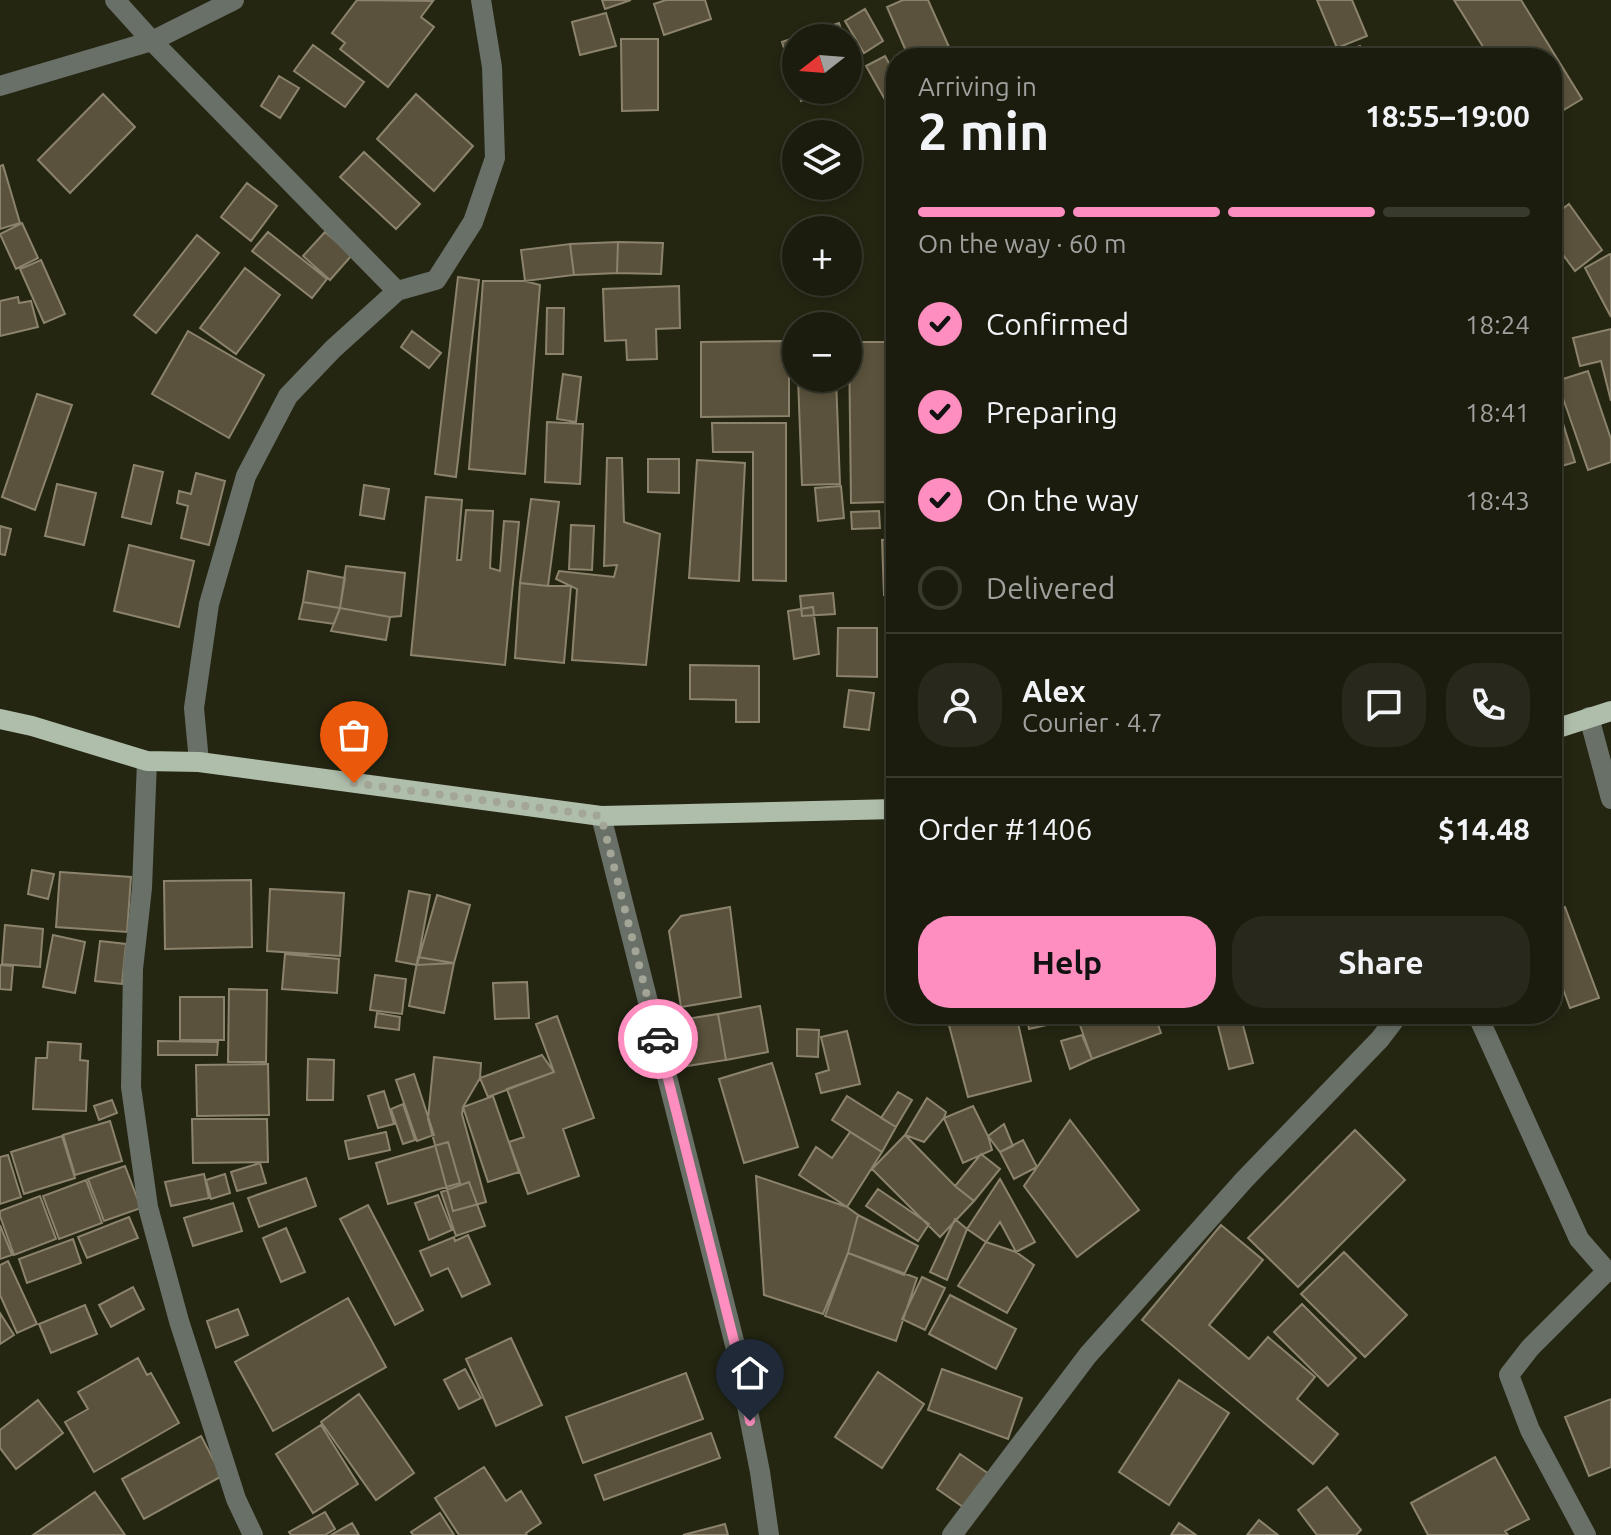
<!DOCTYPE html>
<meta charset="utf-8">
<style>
:root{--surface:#1b1c0e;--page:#28291c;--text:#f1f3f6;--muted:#a0a19e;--line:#393a2e;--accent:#fd8ebf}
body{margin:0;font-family:Ubuntu,sans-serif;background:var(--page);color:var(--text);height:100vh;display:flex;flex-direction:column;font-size:30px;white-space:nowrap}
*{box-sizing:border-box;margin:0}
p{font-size:26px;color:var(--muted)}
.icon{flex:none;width:44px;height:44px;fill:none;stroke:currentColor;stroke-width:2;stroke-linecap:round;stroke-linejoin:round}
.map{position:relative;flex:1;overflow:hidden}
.drawer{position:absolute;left:886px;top:48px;width:676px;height:976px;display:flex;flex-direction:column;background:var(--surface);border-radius:32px;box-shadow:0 4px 12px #0003,0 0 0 2px var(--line)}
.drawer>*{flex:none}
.needle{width:52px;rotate:253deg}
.controls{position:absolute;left:782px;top:24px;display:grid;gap:16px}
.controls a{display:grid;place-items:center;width:80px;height:80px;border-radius:50%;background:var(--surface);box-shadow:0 4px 12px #0003,0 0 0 2px var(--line);font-size:40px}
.pin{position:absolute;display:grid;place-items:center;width:68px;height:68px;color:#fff;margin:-82px -34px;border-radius:50% 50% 50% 0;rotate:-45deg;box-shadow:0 0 8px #0007}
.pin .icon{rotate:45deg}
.courier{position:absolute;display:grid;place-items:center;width:80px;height:80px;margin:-40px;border:6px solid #fd8ebf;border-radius:50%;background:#fff;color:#222;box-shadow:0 2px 10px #0007}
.overview em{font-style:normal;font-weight:700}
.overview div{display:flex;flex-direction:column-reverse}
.overview{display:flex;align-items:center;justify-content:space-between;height:136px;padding:0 32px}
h1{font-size:52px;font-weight:700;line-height:60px}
.bar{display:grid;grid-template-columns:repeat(4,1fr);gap:12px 8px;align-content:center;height:96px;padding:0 32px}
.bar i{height:10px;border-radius:6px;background:var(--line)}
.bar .current{background:var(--accent)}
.bar p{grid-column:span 4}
.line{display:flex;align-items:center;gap:20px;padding:0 32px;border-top:2px solid var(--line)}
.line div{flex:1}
.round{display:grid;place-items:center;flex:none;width:84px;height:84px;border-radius:32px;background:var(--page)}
ol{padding:0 32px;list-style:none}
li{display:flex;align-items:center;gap:24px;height:88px}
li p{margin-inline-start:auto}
li .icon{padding:8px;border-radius:50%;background:var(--accent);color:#111;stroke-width:4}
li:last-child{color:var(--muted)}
li i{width:44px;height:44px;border:4px solid var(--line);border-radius:50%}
.cta{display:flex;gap:16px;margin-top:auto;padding:16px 32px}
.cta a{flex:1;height:92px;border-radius:32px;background:var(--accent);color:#111;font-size:32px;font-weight:700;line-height:92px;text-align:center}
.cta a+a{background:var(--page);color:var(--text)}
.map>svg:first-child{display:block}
.building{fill:#5a523c;stroke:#8c836c;stroke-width:2}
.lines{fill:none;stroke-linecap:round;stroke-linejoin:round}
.minor{stroke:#697067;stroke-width:20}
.major{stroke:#afbdab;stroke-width:20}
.done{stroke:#a3a596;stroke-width:8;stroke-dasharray:0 14.4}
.route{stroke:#fd8ebf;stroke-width:10}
</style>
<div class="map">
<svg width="1611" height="1535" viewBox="0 0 1611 1535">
<rect width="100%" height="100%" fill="#242612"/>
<path class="building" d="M357,0L433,1L421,17L434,27L388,87L340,49L345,43L332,33Z
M602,0H631L605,9Z
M666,0H705L711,19L664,35L654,4Z
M903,0H928L954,58H909L887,7Z
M1317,0H1352L1367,36L1337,48Z
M1454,0H1521L1582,99L1552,117V58H1490Z
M865,9L883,41L864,53L845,21Z
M606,13L616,46L580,55L572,22Z
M839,23L844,38H796V85L782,42Z
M621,39H658V110L622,111Z
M313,45L364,82L345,107L294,71Z
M1360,46L1364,58H1344L1342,52Z
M848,51L858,82L848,86Z
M885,56L896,76V101L888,105L866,66Z
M279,76L299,88L280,118L261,106Z
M798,90H835L801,101Z
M103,94L135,127L70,193L38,160Z
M416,94L473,146L434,191L377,139Z
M364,152L420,204L396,229L340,177Z
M3,165L20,223L0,229V166Z
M247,183L277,206L251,241L221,217Z
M1569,204L1602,250L1575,271L1552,240V217Z
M22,223L38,258L16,269L0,234Z
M268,232L327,279L312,298L252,251Z
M325,232L352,255L330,280L303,256Z
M197,235L219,253L156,333L134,315Z
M618,242L617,273L574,275L570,244Z
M618,242L663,243L661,274L617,273Z
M570,244L574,275L525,281L521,250Z
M1610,254L1611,255V317L1585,268Z
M41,260L65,314L44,323L20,269Z
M245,268L280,295L236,354L200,328Z
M458,277L479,280L456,477L435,474Z
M483,281H525L540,285L525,474L469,469Z
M679,286L680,328L656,329L657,359L627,360L626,340L605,341L603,289Z
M18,297L19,303L31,301L38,327L0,336V301Z
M547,308H564L563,354H546Z
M1611,329V401L1601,361L1580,366L1573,338Z
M188,331L264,375L229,438L152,394Z
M412,331L441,353L429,368L401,347Z
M789,341V416L701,417V342Z
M849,342H886L887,502L851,503Z
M1588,371L1611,439V462L1588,470L1557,381Z
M563,374L581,377L576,422L557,419Z
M798,378H836L840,484L802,485Z
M1552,388L1575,462L1552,469Z
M37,394L72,405L35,510L2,497Z
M547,422L583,424L580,484L545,482Z
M712,423H786V581L753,580V452H713Z
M607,458H622L624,522L660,534L646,665L572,660L577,589L556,579L559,571L614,577L617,565L604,566Z
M648,459H679V493L648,492Z
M697,460L745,463L739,581L689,578Z
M134,465L163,472L151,524L122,517Z
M196,473L225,481L209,545L181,538L188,506L177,503L179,491L191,494Z
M57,484L96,493L84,545L45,536Z
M364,485L389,489L384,519L360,515Z
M841,486L844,518L818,521L815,488Z
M426,497L462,500L457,560H461L466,510L493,511L490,568L500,571L504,521L519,522L505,665L411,655Z
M531,499L559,502L548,586L520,583Z
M879,511L880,528L852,529L851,512Z
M571,525L594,526L592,570L569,569Z
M0,526L11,529L5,555L0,554Z
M896,539V594L884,595L882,540Z
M129,545L194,561L179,627L114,611Z
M346,566L405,573L401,616L390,617L340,608Z
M308,571L345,578L340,608L303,602Z
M520,583L548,586H571L564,663L515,658Z
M833,593L835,614L802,616L800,596Z
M303,602L340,608L334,624L299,619Z
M813,607L819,654L794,659L788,611Z
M340,608L390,617L386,640L331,631Z
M838,628H877V677L837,676Z
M690,665L759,666V722H736V700L690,699Z
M849,690L874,693L869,730L844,727Z
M32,870L54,874L48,899L28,894Z
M60,872L131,877L127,932L56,927Z
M251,880L252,947L165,949L164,881Z
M270,889L344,893L340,956L267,951Z
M409,891L430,895L417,965L396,961Z
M437,895L470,905L454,963L417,965Z
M730,907L741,997L681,1007L669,931L681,916Z
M1565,907L1599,998L1570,1008L1552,959V911Z
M5,925L43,929L40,967L2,964Z
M53,935L85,942L75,993L43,987Z
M100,941L126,944L122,984L95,981Z
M285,954L339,959L337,993L282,989Z
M418,957L454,963L444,1013L409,1006Z
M0,965L13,966L11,990L0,989Z
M375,975L406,979L402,1014L370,1010Z
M527,982L529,1018L495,1019L493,983Z
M229,989L267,990L266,1062H228Z
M180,997H224V1040H180Z
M760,1006L768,1052L726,1060L718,1014Z
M377,1013L400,1017L399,1030L375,1027Z
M718,1014L726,1060L687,1066L680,1020Z
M946,1014H1016L1031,1081L968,1097Z
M1026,1014H1068L1069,1020L1029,1029Z
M1076,1014H1154L1161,1033L1092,1059Z
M1215,1014H1240L1253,1063L1229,1069Z
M557,1016L594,1118L563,1129L579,1176L528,1194L509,1142L524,1137L507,1089L554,1072L536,1024Z
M797,1029L819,1030L818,1057L797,1056Z
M847,1031L860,1084L821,1093L816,1074L829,1070L821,1037Z
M1082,1035L1092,1059L1070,1069L1061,1041Z
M158,1041L218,1042L217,1055H158Z
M48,1042L81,1044L80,1060L88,1061L86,1111L33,1109L36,1058H47Z
M542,1055L554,1072L488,1097L480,1078Z
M434,1057L481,1063L480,1078L463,1107L462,1114L486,1202L453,1211L428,1119Z
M308,1059L334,1060L333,1100H307Z
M772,1063L798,1147L744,1163L719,1079Z
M268,1064L269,1115L197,1116L196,1065Z
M414,1074L434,1135L417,1141L396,1080Z
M384,1091L394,1124L378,1128L368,1096Z
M898,1092L912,1100L896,1127L881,1118Z
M493,1096L519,1172L488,1182L463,1107Z
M847,1096L896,1127L882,1152L832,1120Z
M927,1098L946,1112L944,1118L924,1142L905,1135Z
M112,1100L117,1113L99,1120L94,1106Z
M403,1104L415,1140L403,1144L391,1109Z
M973,1106L988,1136L992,1150L963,1163L944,1118Z
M192,1119H267L268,1162L193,1163Z
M1070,1120L1139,1210L1077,1257L1024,1186Z
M110,1121L122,1161L75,1175L63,1135Z
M1004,1124L1013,1146L1000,1152L988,1136Z
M1355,1130L1405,1180L1298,1287L1248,1238Z
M386,1132L390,1150L349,1159L345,1141Z
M850,1132L882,1152L847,1207L799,1175L816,1147L832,1158Z
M905,1135L955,1186L974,1201L940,1237L872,1169Z
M62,1136L75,1178L24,1194L11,1152Z
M1023,1140L1037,1167L1014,1179L1000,1152Z
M448,1142L460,1183L388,1204L376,1163Z
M981,1154L1000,1169L974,1201L955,1186Z
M8,1155L21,1197L0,1204V1157Z
M260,1163L266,1183L237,1191L231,1172Z
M125,1166L141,1208L104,1221L88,1179Z
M204,1174L209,1198L171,1206L165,1182Z
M225,1174L230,1193L211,1199L206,1180Z
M756,1176L847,1207L858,1215L848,1253L823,1314L764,1295Z
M306,1178L316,1206L259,1227L248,1198Z
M1000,1179L1035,1242L1016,1252L1000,1222L986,1242L967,1229Z
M86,1180L102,1223L59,1239L43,1196Z
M469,1182L485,1226L456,1236L441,1192Z
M878,1189L929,1224L918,1241L866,1206Z
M438,1195L452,1230L429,1240L415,1203Z
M40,1196L56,1239L14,1255L0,1216V1211Z
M233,1203L242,1231L193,1246L184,1218Z
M368,1205L423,1310L395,1325L340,1219Z
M858,1215L918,1246L904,1275L848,1253Z
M129,1217L138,1238L87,1258L78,1237Z
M955,1219L967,1229L947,1280L930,1272Z
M0,1225L12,1255L0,1259Z
M1221,1225L1263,1260L1209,1325L1249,1359L1268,1337L1315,1377L1297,1399L1338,1434L1313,1464L1142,1320Z
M286,1228L305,1272L281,1282L263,1238Z
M468,1235L490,1284L462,1297L448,1268L431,1276L420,1251L454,1237L455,1241Z
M73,1239L81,1263L27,1283L19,1259Z
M986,1242L1016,1252L1034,1265L1007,1313L958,1286Z
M1344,1252L1407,1315L1365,1357L1301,1294Z
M848,1253L917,1278L896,1341L825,1316Z
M8,1261L37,1324L17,1333L0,1295V1265Z
M922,1277L945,1288L925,1330L902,1319Z
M133,1287L144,1309L111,1327L99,1305Z
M950,1295L1016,1329L996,1369L929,1334Z
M348,1298L386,1367L273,1431L235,1362Z
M1302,1304L1356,1358L1328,1386L1274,1332Z
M85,1305L97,1334L51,1353L39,1324Z
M238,1309L248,1335L216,1348L207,1321Z
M0,1313L14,1335L0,1344Z
M511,1338L542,1405L496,1426L466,1359Z
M138,1358L147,1375L151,1373L179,1423L94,1472L65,1422L88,1409L78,1392Z
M465,1369L481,1398L459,1409L444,1380Z
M942,1369L1022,1398L1008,1439L928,1410Z
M878,1372L924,1404L882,1468L835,1437Z
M686,1373L703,1419L583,1463L566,1417Z
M1179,1380L1229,1413L1169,1505L1119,1472Z
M359,1394L414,1473L376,1500L321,1422Z
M1611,1399V1467L1589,1476L1565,1417Z
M38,1400L63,1433L16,1469L0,1448V1430Z
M321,1425L358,1484L313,1513L276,1454Z
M711,1433L720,1458L604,1500L595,1475Z
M201,1436L222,1476L144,1519L122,1479Z
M960,1454L989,1474L966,1509L937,1489Z
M1495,1457L1529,1519L1505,1531L1508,1535H1428L1411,1503Z
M484,1467L506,1501L521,1491L541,1523L526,1533L527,1535H459L435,1498Z
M1327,1487L1361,1530L1356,1535H1317L1298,1510Z
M95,1492L125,1535H33Z
M325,1512L335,1529L325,1535H291L289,1532Z
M440,1513L454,1535H413L411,1532Z
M1259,1520L1278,1535H1247Z
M352,1523L359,1535H331Z
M1179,1523L1196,1535H1171Z
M725,1524L728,1535H683Z"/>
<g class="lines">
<path class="minor" d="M115,0L152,41L397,291
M0,86L152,41L234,0
M1589,717L1611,799
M147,761L142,888L133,969L131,1087L148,1207L179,1321L236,1499L253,1535
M199,762L194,708L209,604L246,476L288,396L333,349L397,291L436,280L473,222L495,158L492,67L481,0
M601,816L735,1345L760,1472L769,1535
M1477,1014L1579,1239L1607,1271L1611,1272
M952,1535L1088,1355L1244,1180L1380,1039L1399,1014
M1586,1535L1530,1430L1509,1375L1530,1348L1607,1271"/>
<path class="major" d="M0,719L32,726L147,761L199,762L601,816L896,809
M1552,730L1611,711"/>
</g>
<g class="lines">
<path class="done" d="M354,783L601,816L658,1039"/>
<path class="route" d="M658,1039L735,1345L750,1421"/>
</g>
</svg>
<div class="controls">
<a><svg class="needle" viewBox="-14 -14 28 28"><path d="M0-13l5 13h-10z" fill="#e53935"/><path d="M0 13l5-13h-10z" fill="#a0a19e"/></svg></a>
<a><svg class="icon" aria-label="layers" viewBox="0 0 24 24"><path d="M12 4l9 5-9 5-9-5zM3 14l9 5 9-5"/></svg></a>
<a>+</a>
<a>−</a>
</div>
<div class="pin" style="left:354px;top:783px;background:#ea580c"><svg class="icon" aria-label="bag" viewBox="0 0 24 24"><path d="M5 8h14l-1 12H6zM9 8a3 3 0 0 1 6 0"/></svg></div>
<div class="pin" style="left:750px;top:1421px;background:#1f2937"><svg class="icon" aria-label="home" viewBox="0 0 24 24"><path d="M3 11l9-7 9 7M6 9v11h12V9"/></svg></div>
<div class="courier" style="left:658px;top:1039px"><svg class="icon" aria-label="car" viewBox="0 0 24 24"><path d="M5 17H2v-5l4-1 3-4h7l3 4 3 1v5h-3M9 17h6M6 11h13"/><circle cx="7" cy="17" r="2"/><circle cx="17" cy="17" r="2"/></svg></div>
<section class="drawer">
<div class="overview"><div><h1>2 min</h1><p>Arriving in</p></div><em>18:55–19:00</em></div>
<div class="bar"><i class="current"></i><i class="current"></i><i class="current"></i><i></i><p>On the way · 60 m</p></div>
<ol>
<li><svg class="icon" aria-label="check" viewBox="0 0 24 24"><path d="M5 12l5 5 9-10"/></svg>Confirmed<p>18:24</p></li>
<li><svg class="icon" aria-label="check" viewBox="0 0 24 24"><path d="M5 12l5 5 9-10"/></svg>Preparing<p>18:41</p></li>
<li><svg class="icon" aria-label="check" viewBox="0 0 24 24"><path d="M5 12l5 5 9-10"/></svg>On the way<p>18:43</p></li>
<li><i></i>Delivered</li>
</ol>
<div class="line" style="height:144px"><a class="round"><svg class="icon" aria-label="person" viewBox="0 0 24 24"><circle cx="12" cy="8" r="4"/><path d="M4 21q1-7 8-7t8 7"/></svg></a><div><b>Alex</b><p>Courier · 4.7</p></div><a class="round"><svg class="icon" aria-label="chat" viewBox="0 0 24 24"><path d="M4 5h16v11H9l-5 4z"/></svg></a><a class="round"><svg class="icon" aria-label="phone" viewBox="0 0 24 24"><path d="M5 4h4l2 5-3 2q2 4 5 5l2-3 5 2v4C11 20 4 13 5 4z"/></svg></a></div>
<div class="line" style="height:104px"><div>Order #1406</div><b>$14.48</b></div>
<div class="cta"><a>Help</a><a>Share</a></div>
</section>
</div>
